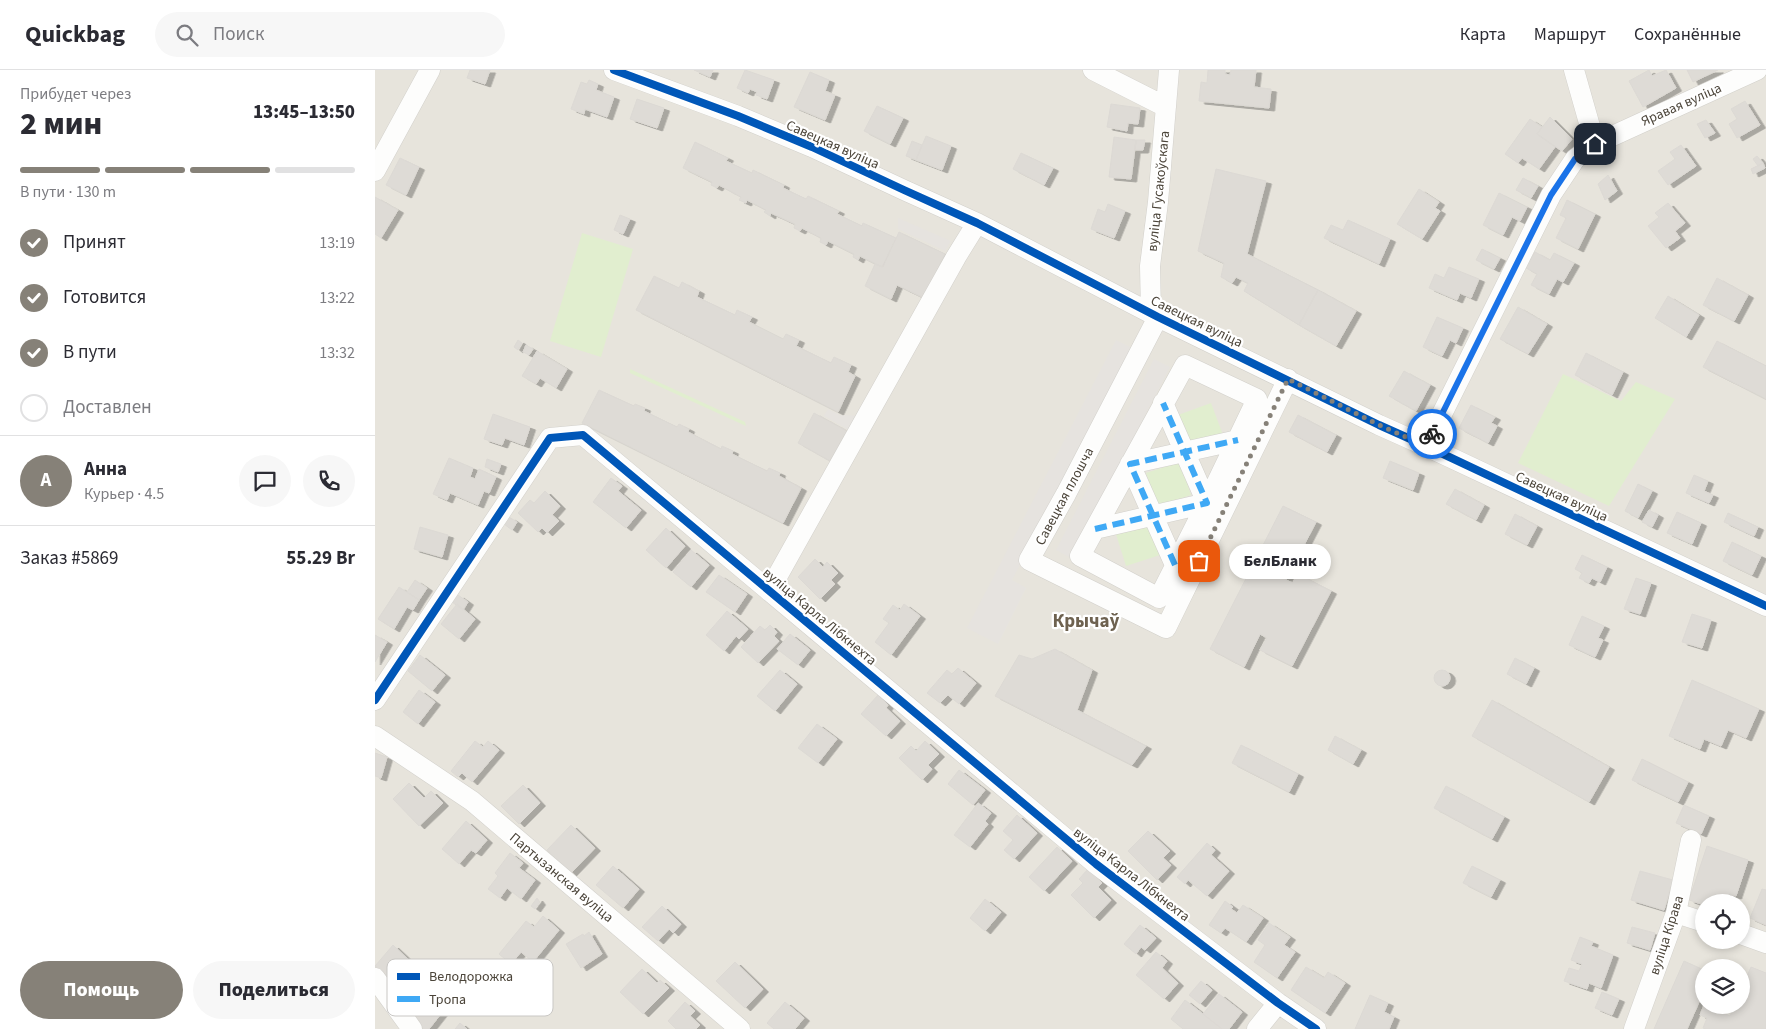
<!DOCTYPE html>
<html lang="ru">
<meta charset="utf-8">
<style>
:root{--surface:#fff;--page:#f7f7f7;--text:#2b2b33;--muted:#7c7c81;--line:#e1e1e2;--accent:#868178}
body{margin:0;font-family:"Source Sans 3",sans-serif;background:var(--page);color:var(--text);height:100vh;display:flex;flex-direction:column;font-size:19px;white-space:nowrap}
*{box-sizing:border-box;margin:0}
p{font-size:16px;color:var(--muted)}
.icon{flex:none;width:28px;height:28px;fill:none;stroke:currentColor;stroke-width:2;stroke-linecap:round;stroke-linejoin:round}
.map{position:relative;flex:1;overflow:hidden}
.side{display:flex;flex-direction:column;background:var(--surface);width:375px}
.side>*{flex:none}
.fabs{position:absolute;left:1320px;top:824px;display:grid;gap:10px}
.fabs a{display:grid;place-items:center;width:55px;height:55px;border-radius:50%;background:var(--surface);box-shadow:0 2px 8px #0003;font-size:25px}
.pin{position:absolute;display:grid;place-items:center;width:42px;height:42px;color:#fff;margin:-21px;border-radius:10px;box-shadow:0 2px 8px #0006}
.courier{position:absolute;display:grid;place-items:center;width:50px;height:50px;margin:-25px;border:4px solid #1a73e8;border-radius:50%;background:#fff;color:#222;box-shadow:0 1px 6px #0007}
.bubble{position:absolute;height:35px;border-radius:18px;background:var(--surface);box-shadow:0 2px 8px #0003;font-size:16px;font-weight:800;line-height:35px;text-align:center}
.summary em{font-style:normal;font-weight:800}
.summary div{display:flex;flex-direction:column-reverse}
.summary{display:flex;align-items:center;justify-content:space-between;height:85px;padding:0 20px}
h1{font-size:32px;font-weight:800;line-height:38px}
.bar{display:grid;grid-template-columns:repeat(4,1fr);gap:8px 5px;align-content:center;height:60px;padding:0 20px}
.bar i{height:6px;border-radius:4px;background:var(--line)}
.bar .current{background:var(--accent)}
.bar p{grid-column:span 4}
.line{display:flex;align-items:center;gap:12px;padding:0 20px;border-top:1px solid var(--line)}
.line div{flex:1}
.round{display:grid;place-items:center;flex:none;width:52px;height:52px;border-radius:26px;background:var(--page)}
ol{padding:0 20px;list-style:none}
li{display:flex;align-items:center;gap:15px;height:55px}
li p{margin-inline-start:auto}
li .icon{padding:5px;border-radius:50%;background:var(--accent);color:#fff;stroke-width:4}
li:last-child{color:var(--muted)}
li i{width:28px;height:28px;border:2px solid var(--line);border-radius:50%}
.primary-button{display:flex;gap:10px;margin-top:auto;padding:10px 20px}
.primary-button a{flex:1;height:58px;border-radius:30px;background:var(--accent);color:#fff;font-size:20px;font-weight:800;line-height:58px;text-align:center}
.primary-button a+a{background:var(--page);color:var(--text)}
header{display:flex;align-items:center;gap:30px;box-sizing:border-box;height:70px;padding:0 25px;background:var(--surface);border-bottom:1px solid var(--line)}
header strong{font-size:24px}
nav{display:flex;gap:28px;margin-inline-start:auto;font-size:18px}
.search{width:350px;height:45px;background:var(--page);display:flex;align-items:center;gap:12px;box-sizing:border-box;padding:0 18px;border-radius:28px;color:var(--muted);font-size:19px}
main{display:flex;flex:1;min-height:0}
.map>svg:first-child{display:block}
.residential{fill:#e7e4dc;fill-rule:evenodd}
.green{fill:#e1eecf}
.parking{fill:#e6e3df}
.building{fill:#dedbd6;stroke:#dcd9d4;filter:url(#shadow)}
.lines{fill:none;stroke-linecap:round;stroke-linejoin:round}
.minor-casing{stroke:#d2d0cb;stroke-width:21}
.minor{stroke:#fdfdfc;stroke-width:20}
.quiet{stroke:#3fa9f5;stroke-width:6;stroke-dasharray:12 6;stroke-linecap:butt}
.cycleway-casing{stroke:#fff;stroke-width:11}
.cycleway{stroke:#0057b8;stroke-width:8}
.done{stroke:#868178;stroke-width:5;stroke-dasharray:0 9}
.route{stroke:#1a73e8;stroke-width:6}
.labels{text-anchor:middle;stroke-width:4.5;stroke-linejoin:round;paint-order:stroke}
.street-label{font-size:14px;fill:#4b4439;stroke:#fff}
.district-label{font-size:19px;font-weight:bold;fill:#6e6250;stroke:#fff}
.key{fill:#fff;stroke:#c9c7c4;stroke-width:1}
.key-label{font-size:14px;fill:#4b4439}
</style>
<header>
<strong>Quickbag</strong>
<div class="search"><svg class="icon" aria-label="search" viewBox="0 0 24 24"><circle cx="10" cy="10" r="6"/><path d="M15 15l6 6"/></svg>Поиск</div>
<nav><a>Карта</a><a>Маршрут</a><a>Сохранённые</a></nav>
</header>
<main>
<section class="side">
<div class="summary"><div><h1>2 мин</h1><p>Прибудет через</p></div><em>13:45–13:50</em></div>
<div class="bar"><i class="current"></i><i class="current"></i><i class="current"></i><i></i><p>В пути · 130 m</p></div>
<ol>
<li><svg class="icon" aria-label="check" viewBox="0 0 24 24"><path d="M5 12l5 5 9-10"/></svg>Принят<p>13:19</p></li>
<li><svg class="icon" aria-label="check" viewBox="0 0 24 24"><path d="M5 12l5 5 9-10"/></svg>Готовится<p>13:22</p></li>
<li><svg class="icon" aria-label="check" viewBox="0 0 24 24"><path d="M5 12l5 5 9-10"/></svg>В пути<p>13:32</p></li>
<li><i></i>Доставлен</li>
</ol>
<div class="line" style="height:90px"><b class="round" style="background:var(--accent);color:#fff">А</b><div><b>Анна</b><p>Курьер · 4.5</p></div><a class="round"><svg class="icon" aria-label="chat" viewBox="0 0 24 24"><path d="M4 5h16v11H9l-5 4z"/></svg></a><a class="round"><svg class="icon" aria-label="phone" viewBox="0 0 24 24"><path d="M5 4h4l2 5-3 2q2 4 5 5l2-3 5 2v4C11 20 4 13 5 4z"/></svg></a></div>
<div class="line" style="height:65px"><div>Заказ #5869</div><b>55.29 Br</b></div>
<div class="primary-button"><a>Помощь</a><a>Поделиться</a></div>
</section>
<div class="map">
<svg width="1391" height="959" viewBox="0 0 1391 959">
<defs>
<filter id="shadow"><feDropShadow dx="5.5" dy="3" stdDeviation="0" flood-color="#0004"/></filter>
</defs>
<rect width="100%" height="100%" fill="#f4f2ee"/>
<path class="residential" d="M0,0H1391V959H0ZM1329,832H1366V870H1329ZM1329,898H1366V935H1329Z"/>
<path class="green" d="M207,163L258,179L226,287L175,271Z
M255,299L370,352L371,356L255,303Z
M1188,304L1246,331L1261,312L1300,329L1234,436L1143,393Z
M836,333L848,365L814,378L803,345Z
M805,392L816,425L782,436L771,403Z
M775,451L785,485L751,496L740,461Z"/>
<path class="parking" d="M523,148L576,171L570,181L523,159Z
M741,270L757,278L637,510L651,518L623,574L592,558Z
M779,289L795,297L696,488L681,480Z
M453,339L465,345L488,346L474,360L449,346Z"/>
<path class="building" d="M95,0H115L110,14L92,8Z
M319,0H338L335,7Z
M370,0L399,10L392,29L381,25L382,22L375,19L373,23L362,18Z
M833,0H850V4L855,5L856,0H881L879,17L896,19L894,38L824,31L826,12L832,13Z
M1274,0L1277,6L1291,0L1301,18L1268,37L1254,11Z
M1312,0H1343L1318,12Z
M435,2L454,10L450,21L460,25L450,50L419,37Z
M214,10L223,14L221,20L239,27L232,47L210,39L209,44L196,39L206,12L212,14Z
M262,29L289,38L282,58L255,49Z
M1370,31L1385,55L1362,68L1354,54L1362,49L1356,39Z
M736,34L765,38L763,54L753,53L752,61L732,57Z
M502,36L528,48L515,74L489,61Z
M1175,47L1197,69L1187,81L1162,64Z
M1155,49L1167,57L1162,64L1180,77L1164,99L1147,88L1143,93L1130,84Z
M1331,50L1340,63L1330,68L1322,54Z
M551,66L576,76L567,100L541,90Z
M739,67L761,70L756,109L734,107Z
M761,70H770L768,80H760Z
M537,71L547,75L541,90L531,86Z
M320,72L353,88L351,91L377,103L378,100L409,115L408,118L431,129L433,126L464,141L462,144L487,156L488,153L521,168L507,197L485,186L483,190L478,187L479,184L453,171L451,175L445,172L446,168L427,158L425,161L419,158L420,154L396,143L395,146L389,142L391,140L372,130L371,133L364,130L366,127L344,115L342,118L336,115L337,112L308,98Z
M1306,75L1321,96L1293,115L1283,101L1300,89L1295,82Z
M646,83L678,98L669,115L638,99Z
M1382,86L1388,93L1383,96L1378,89Z
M25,88L44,97L31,125L11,115Z
M1388,93L1390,98L1378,104L1376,99Z
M841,99L891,111L872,184L943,220L924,255L869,221L873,213L861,207L857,213L846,207L849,193L823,181Z
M1233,105L1242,121L1230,130L1223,114Z
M1148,108L1163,116L1156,128L1141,120Z
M1044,119L1064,132L1060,138L1065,141L1047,169L1022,154Z
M1124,123L1152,137L1145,151L1137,147L1128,165L1108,155Z
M0,127L23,140L6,168L0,164Z
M1192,130L1220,144L1203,179L1181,168L1191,148L1185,145Z
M1293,133L1310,153L1300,161L1305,168L1291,178L1273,156L1284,147L1280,143Z
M733,134L750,141L739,168L716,159L723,139L730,142Z
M245,145L255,149L248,164L239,160Z
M973,150L1015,169L1004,194L949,168L956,155L968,160Z
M524,162L570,184L549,228L522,215L516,229L490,216L500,194L508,197Z
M1107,179L1125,188L1119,199L1101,190Z
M1160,182L1175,190L1179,183L1199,193L1188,212L1182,209L1174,224L1156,215L1162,204L1151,198Z
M1074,197L1104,209L1096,228L1085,223L1082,230L1054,218L1060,204L1069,208Z
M279,206L304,218L307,212L324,221L322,227L360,245L362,240L377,247L374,252L408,269L411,264L424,270L421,276L456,293L459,287L476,295L473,302L480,306L463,342L261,240Z
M1342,208L1373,225L1359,251L1328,235Z
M943,220L981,241L961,276L924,255Z
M1293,226L1324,245L1311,267L1280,248Z
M1143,237L1172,254L1153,284L1125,269Z
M1062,247L1088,258L1081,273L1075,270L1067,286L1048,277Z
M143,270L147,273L143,280L139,277Z
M1342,271L1391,296V329L1328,297Z
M151,275L158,279L154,285L148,282Z
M162,281L192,299L181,318L165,308L161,314L147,306Z
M1211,283L1248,302L1237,325L1200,305Z
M1029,301L1055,315L1041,341L1014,326Z
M224,320L259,336L260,334L270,338L269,341L302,357L304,354L314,359L313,362L346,379L347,376L358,381L357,384L392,401L394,398L405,403L404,406L426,418L408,453L207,353Z
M1096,335L1120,347L1116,353L1122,356L1113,373L1084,358Z
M439,343L472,361L455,391L423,373Z
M118,344L155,357L149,375L130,368L127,375L109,369Z
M923,345L961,365L952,382L914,362Z
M74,388L98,398L95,407L100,409L104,399L121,407L114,423L109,421L103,435L75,423L72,430L58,424Z
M112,389L126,394L123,402L110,397Z
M1015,391L1044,403L1038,420L1008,408Z
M1319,405L1333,411L1329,421L1338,425L1334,433L1311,423Z
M236,408L247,416L243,421L266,440L251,458L218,432Z
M1263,414L1277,421L1263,448L1250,441Z
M1080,419L1109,435L1101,450L1071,434Z
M170,421L185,436L177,445L184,451L172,463L167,458L163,462L143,443L155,430L159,433Z
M908,436L941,452L911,510L918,513L923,504L956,521L917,596L885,580L892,568L885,564L869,597L835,579Z
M1274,440L1283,445L1277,457L1267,452Z
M1302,442L1326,453L1317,474L1292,463Z
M1353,443L1383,457L1379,466L1349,452Z
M1140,444L1162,456L1152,475L1130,464Z
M134,447L142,452L137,460L129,454Z
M45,457L73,465L67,487L39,479Z
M291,458L310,476L291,498L271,480Z
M1357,472L1386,486L1377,505L1348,491Z
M316,480L334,495L316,517L298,502Z
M1207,485L1232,497L1225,512L1217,508L1214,513L1204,508L1207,503L1200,499Z
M440,489L448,497L452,492L463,503L456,510L460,514L445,529L423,507Z
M344,505L372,524L360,542L331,522Z
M1261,508L1276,513L1265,544L1249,539Z
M40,510L52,518L44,530L32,522Z
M24,517L44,530L38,540L32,537L19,559L3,549Z
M83,525L93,532L88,540L77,532Z
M82,534L100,549L84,569L66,554Z
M529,534L545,546L516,585L500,572L514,553L508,549L518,535L525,540Z
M352,541L373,559L364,569L361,566L349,581L331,565Z
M1317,544L1336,550L1327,578L1307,572Z
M1207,546L1229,556L1223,568L1228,570L1220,587L1194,575Z
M395,555L402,562L399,566L404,571L383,593L366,577L385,556L390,560Z
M415,564L435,580L423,595L402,579Z
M0,565L12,572L0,592Z
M680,579L717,600L702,640L771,676L757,695L620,626L644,585L657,589Z
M45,585L70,605L57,621L33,601Z
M1140,588L1159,598L1151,614L1132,604Z
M583,598L601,613L584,634L573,625L565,633L552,623L572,600L577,604Z
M1059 608a8 8 0 1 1 16 0a8 8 0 1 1-16 0Z
M405,600L422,614L400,641L382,626Z
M1317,610L1384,639L1371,668L1353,660L1346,676L1329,669L1325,679L1294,666Z
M44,620L60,632L43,654L28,642Z
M503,625L513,635L511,638L525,651L511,666L486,644Z
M1117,630L1234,697L1214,732L1097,666Z
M442,654L462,669L443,693L423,678Z
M960,666L986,680L978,694L953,680Z
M100,671L108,677L113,671L124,680L97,712L87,703L83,707L76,701Z
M550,671L564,684L553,695L557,699L547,710L524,688L536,676L541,681Z
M866,675L923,704L914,722L857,693Z
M0,683L12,687L6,708L0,706Z
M1267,689L1313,712L1303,732L1257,710Z
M584,700L610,720L598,735L573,714Z
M34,713L49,728L56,721L68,733L44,756L18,729Z
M148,715L165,733L144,754L126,736Z
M1071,716L1129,747L1117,769L1059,738Z
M603,733L616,743L610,751L613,754L595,777L579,765Z
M1309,735L1334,746L1326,764L1301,753Z
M642,745L662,763L639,789L629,780L638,770L628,761Z
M91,751L112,770L101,783L96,780L84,794L67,779Z
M196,755L220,778L196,803L172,780Z
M773,761L795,781L788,788L796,795L782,810L753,781Z
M832,773L840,780L836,785L854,801L832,826L813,810L810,814L802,807Z
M1332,776L1373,790L1361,826L1354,824L1352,832H1329V835L1314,830Z
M682,777L697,791L669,821L654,807Z
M135,783L148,793L144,798L160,810L146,829L132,818L125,828L113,819L123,806L120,803Z
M238,796L264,819L248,838L221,815Z
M1097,796L1125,810L1116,827L1088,813Z
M713,799L727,813L723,817L736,830L719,848L696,825L708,813L704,809Z
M1265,801L1298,810L1289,840L1256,830Z
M1387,819L1391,820V855L1375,848Z
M162,828L165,832L160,839L156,836Z
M610,829L626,842L610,861L595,848Z
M850,831L858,837L856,839L862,843L868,835L888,848L871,872L850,858L846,863L834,855Z
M287,836L306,854L298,863L294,859L283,871L267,857Z
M168,846L184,860L158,892L146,882L136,894L124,884L151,851L159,857Z
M894,853L915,867L909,875L920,882L902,908L879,892L890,875L883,870Z
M765,855L781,868L770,880L766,877L761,884L749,874Z
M1257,857L1280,863L1275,880L1252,873Z
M214,862L227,884L206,898L191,874L208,864L209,866Z
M1205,867L1218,872L1216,876L1238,885L1226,918L1214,913L1212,919L1189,911L1194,898L1204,901L1207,894L1196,890Z
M18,875L37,893L19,913L0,896Z
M781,882L792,891L787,898L803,913L789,929L761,905Z
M1309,891L1329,900V921L1312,959H1279Z
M360,892L388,919L370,938L341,911Z
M931,897L949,908L953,902L970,913L950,943L916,920Z
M1376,897L1391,903V959H1331L1328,958L1332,948L1325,945L1329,935L1355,946L1360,935H1366V920Z
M267,899L282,913L285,910L294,918L268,944L245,922Z
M826,911L837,920L825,934L814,925Z
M45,920L69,940L54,959H48L27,942Z
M1227,922L1244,929L1237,945L1220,938Z
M844,924L867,942L854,959H847L828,944Z
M995,925L1013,933L1009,942L1019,947L1014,959H980Z
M810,930L828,944L847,959H808L796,949Z
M310,932L320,941L315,946L325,955L321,959H301L293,951Z
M410,932L429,948L420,959H399L392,953Z
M85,953L92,959H80Z"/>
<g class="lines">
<defs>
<path id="minor" d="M239,0L363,46L437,77L529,120L602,153L783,247L1004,355L1051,376L1391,536
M718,0L791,37
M1199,0L1220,74
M0,101L55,0
M776,243L775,196L783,132L794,0
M783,247L691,424L654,490L791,558L913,309
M810,295L882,329L832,433L784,528L705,486Z
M1051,376L1176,125L1200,89L1220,74L1382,0
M720,459L832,433L788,333
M800,495L755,394L863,370
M394,521L581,187L602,153
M0,630L175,368L208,365L721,794L903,933L941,959
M0,666L97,731L365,959
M1301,843L1329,852
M1366,864L1391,873
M0,908L37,959
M882,959L903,933
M1259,959L1301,843L1316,770"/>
</defs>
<use href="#minor" class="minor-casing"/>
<use href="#minor" class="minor"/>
<path class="quiet" d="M720,459L832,433L788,333
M800,495L755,394L863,370"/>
<defs>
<path id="cycleway" d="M239,0L363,46L437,77L529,120L602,153L783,247L1004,355L1051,376L1391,536
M0,630L175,368L208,365L721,794L903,933L941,959"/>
</defs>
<use href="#cycleway" class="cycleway-casing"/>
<use href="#cycleway" class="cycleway"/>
</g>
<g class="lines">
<path class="done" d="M824,491L913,309L1004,355L1051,376L1057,364"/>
<path class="route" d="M1057,364L1176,125L1200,89L1220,74"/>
</g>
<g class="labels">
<g class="street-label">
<text transform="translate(1306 34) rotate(-24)" y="5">Яравая вуліца</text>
<text transform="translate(458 74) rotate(24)" y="5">Савецкая вуліца</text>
<text transform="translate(783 121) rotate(-84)" y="5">вуліца Гусакоўскага</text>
<text transform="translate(822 251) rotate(26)" y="5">Савецкая вуліца</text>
<text transform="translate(689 426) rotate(-62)" y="5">Савецкая плошча</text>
<text transform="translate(1187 426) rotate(25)" y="5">Савецкая вуліца</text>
<text transform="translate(445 546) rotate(40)" y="5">вуліца Карла Лібкнехта</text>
<text transform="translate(757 804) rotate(38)" y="5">вуліца Карла Лібкнехта</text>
<text transform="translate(187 807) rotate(40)" y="5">Партызанская вуліца</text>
<text transform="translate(1291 865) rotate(-72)" y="5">вуліца Кірава</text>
</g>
<g class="district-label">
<text x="711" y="557">Крычаў</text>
</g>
</g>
<rect x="12" y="889" width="166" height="57" rx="8" class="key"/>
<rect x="22" y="903" width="23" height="7" fill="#0057b8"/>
<rect x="22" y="926" width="23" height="6" fill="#3fa9f5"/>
<g class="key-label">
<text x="54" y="911">Велодорожка</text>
<text x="54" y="934">Тропа</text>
</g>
</svg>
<div class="fabs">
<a><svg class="icon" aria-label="locate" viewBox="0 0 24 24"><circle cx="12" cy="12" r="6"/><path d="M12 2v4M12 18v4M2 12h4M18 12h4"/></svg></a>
<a><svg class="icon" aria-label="layers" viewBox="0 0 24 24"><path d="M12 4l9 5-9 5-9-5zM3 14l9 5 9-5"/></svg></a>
</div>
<div class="pin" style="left:824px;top:491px;background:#ea580c"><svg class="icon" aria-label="bag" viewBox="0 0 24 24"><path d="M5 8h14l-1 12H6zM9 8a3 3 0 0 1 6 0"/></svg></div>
<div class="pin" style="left:1220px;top:74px;background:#1f2937"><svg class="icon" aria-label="home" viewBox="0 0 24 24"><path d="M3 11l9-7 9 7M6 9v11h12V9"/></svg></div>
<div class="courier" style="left:1057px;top:364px"><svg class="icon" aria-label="bike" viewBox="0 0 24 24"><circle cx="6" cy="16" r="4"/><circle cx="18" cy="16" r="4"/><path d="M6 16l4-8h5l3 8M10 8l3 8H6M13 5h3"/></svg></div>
<div class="bubble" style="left:854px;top:474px;width:102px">БелБланк</div>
</div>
</main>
